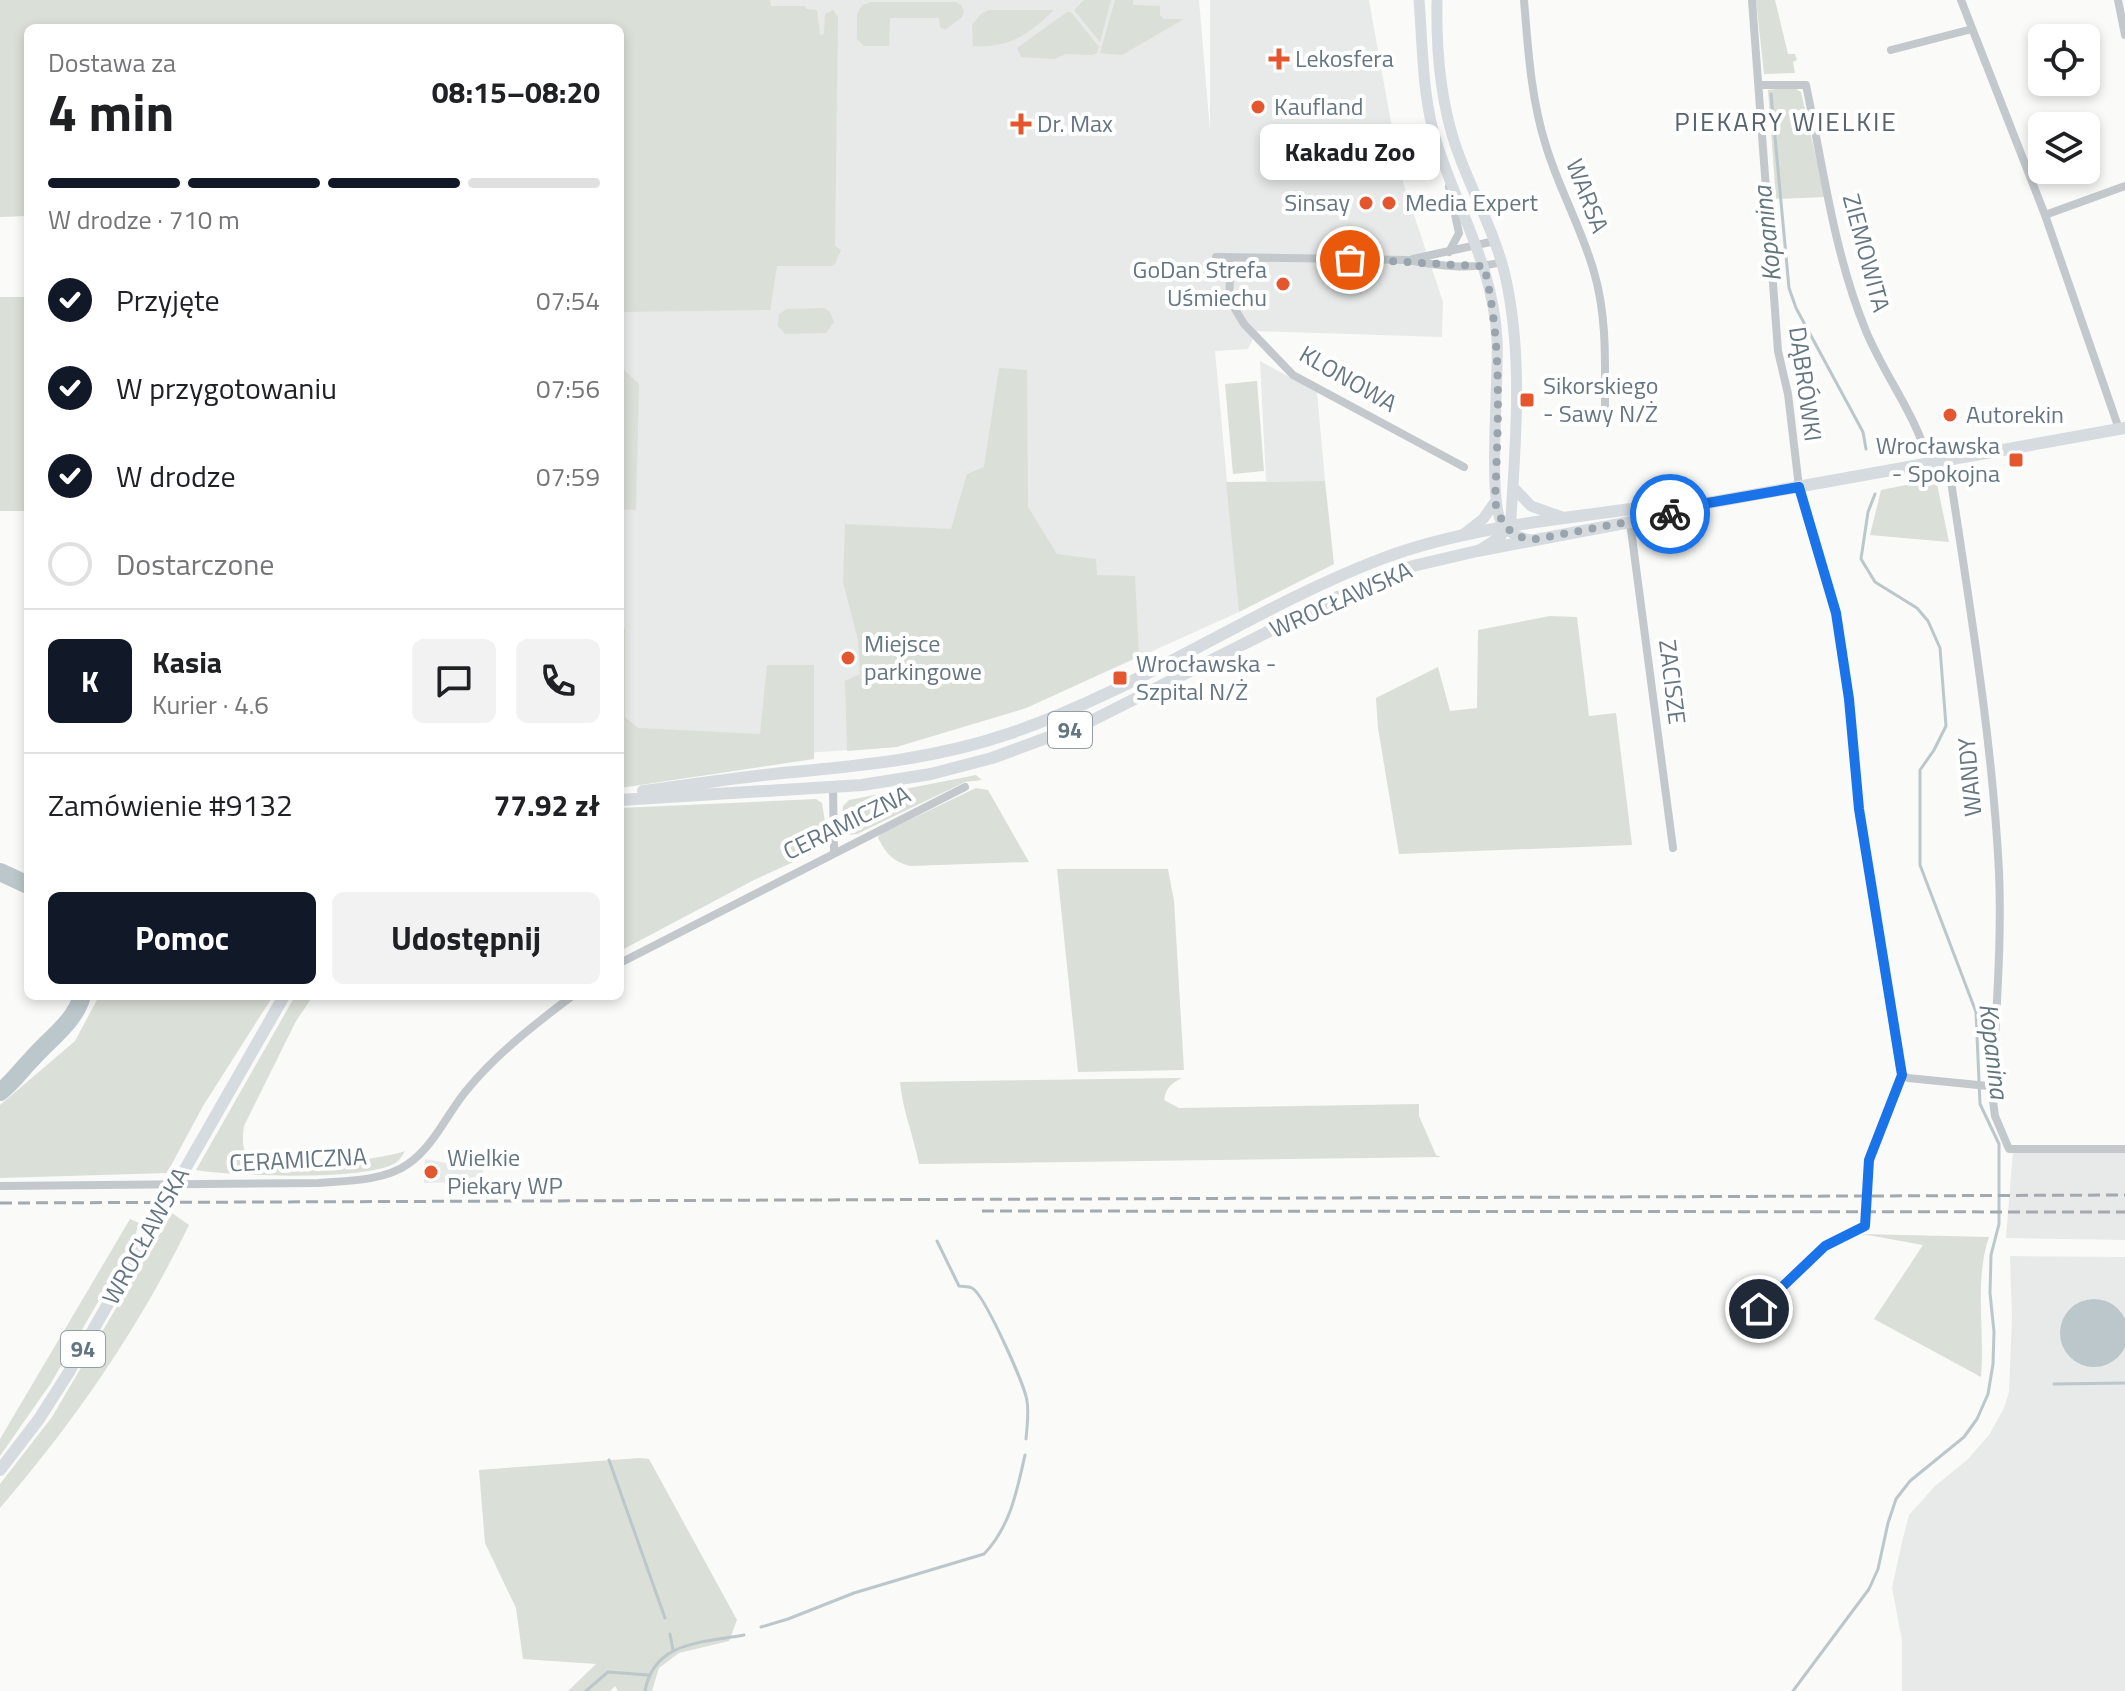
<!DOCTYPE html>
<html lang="pl">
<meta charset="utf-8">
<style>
:root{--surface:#fff;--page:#f2f2f2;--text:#202124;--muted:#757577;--line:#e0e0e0;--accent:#111827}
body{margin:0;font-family:"Titillium Web",sans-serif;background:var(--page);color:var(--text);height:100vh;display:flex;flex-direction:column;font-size:30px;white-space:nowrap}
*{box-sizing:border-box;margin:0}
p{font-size:26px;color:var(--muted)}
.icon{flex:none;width:44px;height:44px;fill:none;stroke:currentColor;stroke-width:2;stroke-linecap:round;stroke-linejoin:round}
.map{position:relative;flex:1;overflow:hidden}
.drawer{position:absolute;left:24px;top:24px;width:600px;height:976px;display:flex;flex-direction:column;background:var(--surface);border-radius:12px;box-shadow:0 4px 12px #0003}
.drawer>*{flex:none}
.tools{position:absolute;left:2028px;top:24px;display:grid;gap:16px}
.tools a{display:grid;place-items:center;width:72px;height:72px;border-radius:12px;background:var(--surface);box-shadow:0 4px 12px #0003;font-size:40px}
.pin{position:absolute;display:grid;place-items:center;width:68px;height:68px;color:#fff;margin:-34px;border:4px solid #fff;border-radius:50%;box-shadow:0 2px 8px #0007}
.courier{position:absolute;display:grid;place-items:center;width:80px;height:80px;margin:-40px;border:6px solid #1a73e8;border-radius:50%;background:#fff;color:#222;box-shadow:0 2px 10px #0007}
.bubble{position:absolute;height:56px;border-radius:12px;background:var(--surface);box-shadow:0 4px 12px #0003;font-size:26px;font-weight:700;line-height:56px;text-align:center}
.overview em{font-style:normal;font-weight:700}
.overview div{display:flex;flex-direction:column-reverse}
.overview{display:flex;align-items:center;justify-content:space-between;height:136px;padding:0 24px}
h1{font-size:52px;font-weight:700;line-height:60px}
.bar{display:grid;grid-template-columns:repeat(4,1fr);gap:12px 8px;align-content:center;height:96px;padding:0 24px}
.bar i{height:10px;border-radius:6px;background:var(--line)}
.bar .current{background:var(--accent)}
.bar p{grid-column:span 4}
.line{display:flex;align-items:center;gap:20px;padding:0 24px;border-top:2px solid var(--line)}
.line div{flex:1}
.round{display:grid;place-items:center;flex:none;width:84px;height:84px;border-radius:12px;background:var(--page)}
ol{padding:0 24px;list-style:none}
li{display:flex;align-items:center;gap:24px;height:88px}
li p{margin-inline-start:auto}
li .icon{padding:8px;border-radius:50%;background:var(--accent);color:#fff;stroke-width:4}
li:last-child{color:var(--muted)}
li i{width:44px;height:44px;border:4px solid var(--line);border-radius:50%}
.action{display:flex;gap:16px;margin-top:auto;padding:16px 24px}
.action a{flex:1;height:92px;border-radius:12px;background:var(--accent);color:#fff;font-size:32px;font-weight:700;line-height:92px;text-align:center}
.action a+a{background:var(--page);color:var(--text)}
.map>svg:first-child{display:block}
.built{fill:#e8e9e9}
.green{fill:#dadfd7}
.water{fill:#bbc7cb}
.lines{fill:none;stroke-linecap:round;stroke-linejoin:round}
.stream{stroke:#bbc7cb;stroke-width:3}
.river{stroke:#bbc7cb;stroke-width:18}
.street{stroke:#c3c8cc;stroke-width:8}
.secondary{stroke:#d6dbdf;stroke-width:11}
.primary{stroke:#d6dbdf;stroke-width:12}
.rail{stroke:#a2aab0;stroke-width:3;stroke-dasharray:12 6;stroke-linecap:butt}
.done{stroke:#99a4ac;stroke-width:8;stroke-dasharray:0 14.4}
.route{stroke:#1a73e8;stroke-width:10}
.poi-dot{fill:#e4572e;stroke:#fff;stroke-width:3}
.labels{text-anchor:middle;stroke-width:8;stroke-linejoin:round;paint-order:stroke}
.shield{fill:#fff;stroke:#939fa8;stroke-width:2}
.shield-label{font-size:22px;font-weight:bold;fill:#657683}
.poi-label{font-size:24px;fill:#657683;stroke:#fff;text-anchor:start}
.street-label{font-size:24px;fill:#657683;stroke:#fff}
.neighbourhood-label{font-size:26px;letter-spacing:2px;fill:#57646e;stroke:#fff}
.water-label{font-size:26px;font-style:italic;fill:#60757c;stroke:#fff}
</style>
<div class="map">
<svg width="2125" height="1691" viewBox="0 0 2125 1691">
<rect width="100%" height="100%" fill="#fafaf8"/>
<path class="built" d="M619,0H1199L1210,131V0H1369L1400,173L1443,302L1442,337L1257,331L1248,349L1215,351L1239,612L1026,708L896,747L620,765Z
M1260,361L1317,392L1325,481H1266Z
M2125,1147V1240L2006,1238L2013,1151Z
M425,1159L462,1166H483V1175L455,1182L424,1183Z
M2010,1256L2125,1257V1691H1902V1640L1892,1588L1902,1542L1909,1515L1935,1486L1967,1460L1989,1435L2004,1408L2009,1392L2012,1317Z"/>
<path class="green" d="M0,0H770L771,6H805L806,9L817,10L820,35L824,34L825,14L833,10L838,17L835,246L841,250L835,264L831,266H777L770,310L620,312V28H28V216L0,217Z
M1084,0H1111L1100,42L1074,10Z
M1115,0H1133V5L1160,6V15L1164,19H1184L1122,55L1100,53Z
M1756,0H1775L1788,54H1795L1797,60L1793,62L1795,73L1764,74Z
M872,2H956L961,5L964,11L962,17L945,30L940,27L939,18H890L889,46H864L857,39V14L862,5Z
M989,10H1053V11C1029,34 1009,48 973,46L972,25L982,13Z
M1067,12H1071L1099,47L1097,53L1092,55L1065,54L1055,59L1021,57L1017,48Z
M1793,87L1801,92L1825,197L1776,199L1768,90Z
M0,297H28V511H0Z
M824,308L830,312L834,322L826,333L785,334L778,326L779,314L787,309Z
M620,356L625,371L639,384L636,510L620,509Z
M999,368L1027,370L1028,507L1057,554L1096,559L1097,575L1135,576L1139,656L1026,708L896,747L847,751L845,681L860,674L858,640L843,582L845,524L951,529L967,474L984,467Z
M1257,381L1264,471L1233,474L1225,384Z
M1936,479L1949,542L1870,535L1881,490Z
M1325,481L1334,564L1239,612L1226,482Z
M1550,616L1577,617L1589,716L1616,713L1632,845L1399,854L1378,728L1376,698L1438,667L1450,711L1477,708L1478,630Z
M620,628L625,629V717L638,728L760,734L767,665H814V759L620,788Z
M976,775L982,780L965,782L857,834L847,835L841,831L843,806L849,800Z
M976,788L988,790L1029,862L910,866C892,861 886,853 878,838L880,834Z
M816,799L822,803L825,822L823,832L820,843L809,855L754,880L620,951V808Z
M1057,869H1168L1174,901L1184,1070L1078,1072Z
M99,996H273L203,1106L167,1173L0,1178V1105L75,1041Z
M295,996H313L296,1021L244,1126C242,1142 241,1155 257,1163C278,1174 382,1159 405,1151C403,1154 401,1158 398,1161C375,1182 229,1176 196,1170Z
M1182,1078C1172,1083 1166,1087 1164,1100L1179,1108L1419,1104V1116L1436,1155L1441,1157L919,1164C913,1134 903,1112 900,1082Z
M172,1213L189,1225C139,1328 75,1421 0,1508V1484L52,1417Z
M130,1219L139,1223L134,1240L51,1383L0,1456V1439Z
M1862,1234L1989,1237C1974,1281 1985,1331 1981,1377L1874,1319L1923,1245Z
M639,1458L649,1459L737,1620L729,1641L679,1653L659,1668L652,1691H618L615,1686L610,1691H568L596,1664L523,1659L516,1608L485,1543L479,1470Z"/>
<path class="water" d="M2060 1333a34 34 0 1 1 68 0a34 34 0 1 1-68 0Z"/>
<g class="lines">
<path class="stream" d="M1771,94L1789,288L1796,308L1863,432L1866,449
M937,1241L959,1286C964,1287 968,1286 972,1288C984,1294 1025,1385 1027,1401C1029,1413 1027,1427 1026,1439
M2054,1384L2125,1383
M609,1460L665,1618
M761,1627L788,1619L854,1593L984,1554C1010,1527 1017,1491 1025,1455
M670,1634L673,1650
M586,1691L608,1672L648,1675
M645,1691C654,1641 702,1643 744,1635
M1793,1691L1869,1589L1878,1569L1888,1523L1896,1499L1910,1481L1964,1437L1977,1419L1988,1394L1993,1364L1994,1332L1990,1293L1991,1255L1999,1224V1144L1980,1104L1976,1012L1920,865V770L1934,750L1946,726L1940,648L1928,621L1917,608L1875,582L1861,559L1868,512L1875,494"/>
<path class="river" d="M0,872L28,885
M0,1092C13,1082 20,1071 31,1060C48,1040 75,1022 82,996"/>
<path class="street" d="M1524,0C1528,49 1531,99 1546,146C1559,189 1582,229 1594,272C1607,316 1605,362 1605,407
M1752,0L1778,351L1788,394L1799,487L1836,613L1849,699L1859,809L1900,1068L1902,1075L1908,1078L1988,1086L1993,1079C1996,1010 2002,940 1999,872C1992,734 1968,597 1948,461
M1961,0L2045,215L2119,429
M2118,0L2125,35
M1891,50L1972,29
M1760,85H1806C1823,166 1834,254 1866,331C1885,377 1917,416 1929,464
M2045,215L2125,186
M1449,252L1459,233L1449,187
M1216,257L1408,260C1439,266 1471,270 1502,262
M1231,257L1229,299L1244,324L1293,375L1464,467
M1413,259L1495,241
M1630,522L1673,848
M833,787L834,851
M620,963L965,787
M1991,1086L1995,1116L2009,1149H2125
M0,1186L318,1183C347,1181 384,1181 408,1164C434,1146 447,1114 466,1091C496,1054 534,1025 572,996
M1759,1309L1825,1246L1865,1226L1869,1160L1902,1075"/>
<path class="secondary" d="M1419,0C1423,48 1422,98 1437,144C1458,210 1494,269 1497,340C1499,377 1488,497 1501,521C1508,533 1518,538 1531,540
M1437,0C1436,49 1440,98 1455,144C1470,189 1494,229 1505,275C1523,353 1516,438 1511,517L1501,536L1481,549
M1513,487L1531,506L1562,517
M1465,533L1483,519L1495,502"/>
<path class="primary" d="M643,791C693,785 744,776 794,772C867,765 938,758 1008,734C1139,690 1253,608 1381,559C1467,526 1570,518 1661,505L1687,504
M620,800L862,785L931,774L992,758L1085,724L1335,598L1413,566L1477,551L1662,516L1702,504L2125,428
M0,1470L39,1419L69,1372L284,996"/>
<path class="rail" d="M0,1203L2125,1195
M982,1211L2125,1212"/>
</g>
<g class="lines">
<path class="done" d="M1350,260C1395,260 1439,265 1484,266C1503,343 1498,423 1495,502C1501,523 1508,535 1531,540L1670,514"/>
<path class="route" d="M1670,514L1702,504L1799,487L1836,613L1849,699L1859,809L1902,1075L1869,1160L1865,1226L1825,1246L1759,1309"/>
</g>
<g class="poi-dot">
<path d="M1275 47h8v8h8v8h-8v8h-8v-8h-8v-8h8z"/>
<circle cx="1258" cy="107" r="8"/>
<path d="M1017 112h8v8h8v8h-8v8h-8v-8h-8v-8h8z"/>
<circle cx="1366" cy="203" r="8"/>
<circle cx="1389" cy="203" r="8"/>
<circle cx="1283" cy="284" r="8"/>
<rect x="1519" y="392" width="16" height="16" rx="4"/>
<circle cx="1950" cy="415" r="8"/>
<rect x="2008" y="452" width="16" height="16" rx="4"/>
<circle cx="848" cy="658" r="8"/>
<rect x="1112" y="670" width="16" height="16" rx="4"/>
<circle cx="431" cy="1172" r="8"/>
</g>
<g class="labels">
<g class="shield">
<rect x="1048" y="712" width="44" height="36" rx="6"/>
<rect x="61" y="1331" width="44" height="36" rx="6"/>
</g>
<g class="shield-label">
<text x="1070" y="738">94</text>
<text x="83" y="1357">94</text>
</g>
<g class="poi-label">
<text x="1295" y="67">Lekosfera</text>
<text x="1274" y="115">Kaufland</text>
<text x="1037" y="132">Dr. Max</text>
<text x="1350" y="211" text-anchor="end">Sinsay</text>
<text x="1405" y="211">Media Expert</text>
<text x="1267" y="278" text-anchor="end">GoDan Strefa<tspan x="1267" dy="28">Uśmiechu</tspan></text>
<text x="1543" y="394">Sikorskiego<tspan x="1543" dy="28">- Sawy N/Ż</tspan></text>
<text x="1966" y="423">Autorekin</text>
<text x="2000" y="454" text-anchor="end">Wrocławska<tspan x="2000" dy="28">- Spokojna</tspan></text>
<text x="864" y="652">Miejsce<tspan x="864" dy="28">parkingowe</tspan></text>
<text x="1136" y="672">Wrocławska -<tspan x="1136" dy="28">Szpital N/Ż</tspan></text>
<text x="447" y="1166">Wielkie<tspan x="447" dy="28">Piekary WP</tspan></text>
</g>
<g class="street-label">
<text transform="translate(1587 196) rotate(69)" y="8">WARSA</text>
<text transform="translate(1866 253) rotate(75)" y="8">ZIEMOWITA</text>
<text transform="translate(1348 379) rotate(30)" y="8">KLONOWA</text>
<text transform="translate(1805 384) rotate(82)" y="8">DĄBRÓWKI</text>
<text transform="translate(1341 600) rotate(-24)" y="8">WROCŁAWSKA</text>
<text transform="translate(1672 682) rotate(83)" y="8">ZACISZE</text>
<text transform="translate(1970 777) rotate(-95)" y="8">WANDY</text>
<text transform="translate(847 823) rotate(-26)" y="8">CERAMICZNA</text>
<text transform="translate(298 1160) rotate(-3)" y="8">CERAMICZNA</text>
<text transform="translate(146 1236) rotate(-61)" y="8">WROCŁAWSKA</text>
</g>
<g class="neighbourhood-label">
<text x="1786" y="131">PIEKARY WIELKIE</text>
</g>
<g class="water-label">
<text transform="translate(1767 234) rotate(-96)" y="9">Kopanina</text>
<text transform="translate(1994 1051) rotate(83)" y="9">Kopanina</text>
</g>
</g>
</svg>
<div class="tools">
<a><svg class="icon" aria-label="locate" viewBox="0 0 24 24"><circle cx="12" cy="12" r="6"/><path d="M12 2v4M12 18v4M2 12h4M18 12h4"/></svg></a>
<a><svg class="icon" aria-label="layers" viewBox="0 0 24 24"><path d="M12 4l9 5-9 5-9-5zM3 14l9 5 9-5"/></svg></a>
</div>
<div class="pin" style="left:1350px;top:260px;background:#ea580c"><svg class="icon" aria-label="bag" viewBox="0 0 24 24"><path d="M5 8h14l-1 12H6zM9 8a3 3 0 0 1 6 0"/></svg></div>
<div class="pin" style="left:1759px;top:1309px;background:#1f2937"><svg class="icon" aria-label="home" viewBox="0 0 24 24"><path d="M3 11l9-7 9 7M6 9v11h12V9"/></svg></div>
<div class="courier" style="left:1670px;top:514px"><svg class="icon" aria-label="bike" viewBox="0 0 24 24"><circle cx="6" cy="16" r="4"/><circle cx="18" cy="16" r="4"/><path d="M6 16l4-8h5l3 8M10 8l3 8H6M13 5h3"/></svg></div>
<div class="bubble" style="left:1260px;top:124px;width:180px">Kakadu Zoo</div>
<section class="drawer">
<div class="overview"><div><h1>4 min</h1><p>Dostawa za</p></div><em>08:15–08:20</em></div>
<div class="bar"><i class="current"></i><i class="current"></i><i class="current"></i><i></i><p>W drodze · 710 m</p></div>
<ol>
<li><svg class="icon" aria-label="check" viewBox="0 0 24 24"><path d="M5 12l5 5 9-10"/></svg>Przyjęte<p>07:54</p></li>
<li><svg class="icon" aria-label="check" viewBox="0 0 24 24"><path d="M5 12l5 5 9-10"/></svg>W przygotowaniu<p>07:56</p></li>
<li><svg class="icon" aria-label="check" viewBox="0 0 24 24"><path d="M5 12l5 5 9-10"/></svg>W drodze<p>07:59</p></li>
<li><i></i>Dostarczone</li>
</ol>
<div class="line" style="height:144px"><b class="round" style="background:var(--accent);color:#fff">K</b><div><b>Kasia</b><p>Kurier · 4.6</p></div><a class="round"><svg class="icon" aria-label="chat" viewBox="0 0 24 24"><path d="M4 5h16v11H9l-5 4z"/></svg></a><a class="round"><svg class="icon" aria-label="phone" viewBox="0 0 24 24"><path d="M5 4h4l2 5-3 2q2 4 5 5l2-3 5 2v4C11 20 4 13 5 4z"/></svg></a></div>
<div class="line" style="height:104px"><div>Zamówienie #9132</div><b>77.92 zł</b></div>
<div class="action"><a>Pomoc</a><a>Udostępnij</a></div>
</section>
</div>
